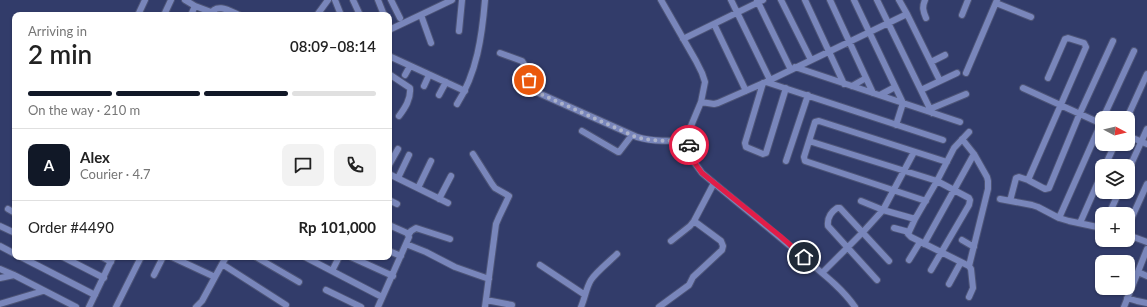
<!DOCTYPE html>
<meta charset="utf-8">
<style>
:root{--surface:#fff;--page:#f2f2f2;--text:#222;--muted:#767676;--line:#e0e0e0;--accent:#111827}
body{margin:0;font-family:Lato,sans-serif;background:var(--page);color:var(--text);height:100vh;display:flex;flex-direction:column;font-size:15px;white-space:nowrap}
*{box-sizing:border-box;margin:0}
p{font-size:13px;color:var(--muted)}
.icon{flex:none;width:22px;height:22px;fill:none;stroke:currentColor;stroke-width:2;stroke-linecap:round;stroke-linejoin:round}
.map{position:relative;flex:1;overflow:hidden}
.sheet{position:absolute;left:12px;top:12px;width:380px;height:248px;display:flex;flex-direction:column;background:var(--surface);border-radius:8px;box-shadow:0 1px 3px #0004}
.sheet>*{flex:none}
.needle{width:26px;rotate:97deg}
.buttons{position:absolute;left:1095px;top:111px;display:grid;gap:8px}
.buttons a{display:grid;place-items:center;width:40px;height:40px;border-radius:8px;background:var(--surface);box-shadow:0 1px 3px #0004;font-size:20px}
.pin{position:absolute;display:grid;place-items:center;width:34px;height:34px;color:#fff;margin:-17px;border:2px solid #fff;border-radius:50%;box-shadow:0 1px 4px #0007}
.courier{position:absolute;display:grid;place-items:center;width:40px;height:40px;margin:-20px;border:3px solid #e11d48;border-radius:50%;background:#fff;color:#222;box-shadow:0 1px 5px #0007}
.headline em{font-style:normal;font-weight:600}
.headline div{display:flex;flex-direction:column-reverse}
.headline{display:flex;align-items:center;justify-content:space-between;height:68px;padding:0 16px}
h1{font-size:26px;font-weight:600;line-height:30px}
.bar{display:grid;grid-template-columns:repeat(4,1fr);gap:6px 4px;align-content:center;height:48px;padding:0 16px}
.bar i{height:5px;border-radius:3px;background:var(--line)}
.bar .current{background:var(--accent)}
.bar p{grid-column:span 4}
.line{display:flex;align-items:center;gap:10px;padding:0 16px;border-top:1px solid var(--line)}
.line div{flex:1}
.round{display:grid;place-items:center;flex:none;width:42px;height:42px;border-radius:8px;background:var(--page)}
.map>svg:first-child{display:block}
.lines{fill:none;stroke-linecap:round;stroke-linejoin:round}
.minor-casing{stroke:#4d5477;stroke-width:8}
.minor{stroke:#7986bb;stroke-width:6}
.done{stroke:#acb2ca;stroke-width:4;stroke-dasharray:0 7.2}
.route{stroke:#e11d48;stroke-width:5}
</style>
<div class="map">
<svg width="1147" height="307" viewBox="0 0 1147 307">
<rect width="100%" height="100%" fill="#323c6a"/>
<g class="lines">
<defs>
<path id="minor" d="M185,0L195,6L211,12
M335,0L341,15
M353,0L360,15
M378,0L384,15
M391,0L400,18
M661,0L696,61L702,73L705,82L701,102L691,126L689,140L691,155L694,162L702,173C736,202 771,229 804,258C822,273 842,288 855,307
M731,0L770,80
M757,0L791,70
M781,0L811,60
M805,0L844,84
M830,0L873,93
M854,0L903,103L896,125
M877,0L932,113
M899,0L907,14
M925,0C922,7 923,11 926,18
M996,3L1031,17
M138,15L145,0
M164,15L171,0
M191,15L195,6
M210,15C216,2 230,11 239,15
M317,15L328,0
M421,15L431,43
M962,15L968,0
M714,24L746,91
M389,30L452,0
M459,31L462,0
M683,39L763,0
M500,53L522,61L524,64L530,86L534,91L637,137C654,142 671,141 689,140
M389,56L465,91
M931,62L945,55
M795,67L960,122
M966,73L997,0
M389,74L410,88C411,99 405,108 399,116
M405,75L410,66
M1048,78L1065,39L1068,38L1084,43L1086,47L1028,180L1045,189L1049,188L1080,113L1113,41
M766,82L943,140
M763,83L745,143L746,147L763,154L766,153L786,88
M424,86L429,75
M852,86L866,78
M1023,88L1102,124
M921,90L957,73
M439,95L446,82
M880,95L895,87
M701,102L714,104L718,103L766,82L907,14L940,81
M457,104C477,73 482,36 485,0
M930,109L966,94
M1103,118L1134,51
M1127,118L1147,74
M582,131L618,152H619L632,135
M969,132L954,148L937,181L915,219L908,234L911,237L969,266
M1128,136L1147,144
M962,139L974,154L987,177L988,181V189L969,266L971,269L973,288L969,297
M809,141L937,181L969,198L970,200L969,205L931,270
M473,154L492,184L495,188L509,196L499,217L496,224L485,307
M786,161L808,95
M389,165L398,149
M1105,166L1115,144
M1128,171L1147,129
M389,174L448,203
M398,178L409,155
M418,188L431,161
M439,199L451,176
M1000,199L1032,205L1038,207L1059,218L1069,221L1102,228
M389,200L397,204
M861,201L883,210L915,219
M926,201L805,161L804,157L815,122L819,121L947,162
M1010,201L1016,178L1019,177L1028,180
M8,209L15,213
M1109,214L1119,192
M1059,218L1102,121
M1080,223L1102,173
M0,226L15,233
M1128,226L1147,184
M894,228L909,232
M409,234L411,231L416,228L450,239
M1128,235L1147,242
M962,240L974,247
M671,241L690,226L694,221L714,183
M406,244L426,252L455,267L489,279
M924,244L974,154
M0,246L15,254
M389,251L401,256
M21,257L95,295
M63,257L104,278
M102,257L111,262
M172,257L215,277L202,301L196,307
M256,257L299,282
M305,257L382,297
M351,257L393,276
M909,260L920,242
M222,264L286,305
M540,265L585,295
M0,269L14,275L76,307
M332,271L339,257
M1138,272L1147,276
M822,273L863,232L883,210L914,152
M154,275L163,257
M215,277L226,257
M0,278L14,275
M877,280L828,226C827,218 831,212 837,208H840L889,261
M949,284L961,262
M326,290L361,307
M1127,298L1137,301L1147,303
M486,300L512,305
M0,304L43,291
M89,307L113,257
M116,307L141,257
M378,307L409,237L407,233L389,225
M581,307C585,298 586,288 591,280C596,272 610,261 617,254
M659,307L689,285L693,277L722,250L723,246L721,241L694,221
M1124,307L1147,249"/>
</defs>
<use href="#minor" class="minor-casing"/>
<use href="#minor" class="minor"/>
</g>
<g class="lines">
<path class="done" d="M529,80L530,86L534,91L636,137C654,142 671,141 689,140V145"/>
<path class="route" d="M689,145L694,162L702,173L780,236L804,257"/>
</g>
</svg>
<div class="buttons">
<a><svg class="needle" viewBox="-14 -14 28 28"><path d="M0-13l5 13h-10z" fill="#e53935"/><path d="M0 13l5-13h-10z" fill="#767676"/></svg></a>
<a><svg class="icon" aria-label="layers" viewBox="0 0 24 24"><path d="M12 4l9 5-9 5-9-5zM3 14l9 5 9-5"/></svg></a>
<a>+</a>
<a>−</a>
</div>
<div class="pin" style="left:529px;top:80px;background:#ea580c"><svg class="icon" aria-label="bag" viewBox="0 0 24 24"><path d="M5 8h14l-1 12H6zM9 8a3 3 0 0 1 6 0"/></svg></div>
<div class="pin" style="left:804px;top:257px;background:#1f2937"><svg class="icon" aria-label="home" viewBox="0 0 24 24"><path d="M3 11l9-7 9 7M6 9v11h12V9"/></svg></div>
<div class="courier" style="left:689px;top:145px"><svg class="icon" aria-label="car" viewBox="0 0 24 24"><path d="M5 17H2v-5l4-1 3-4h7l3 4 3 1v5h-3M9 17h6M6 11h13"/><circle cx="7" cy="17" r="2"/><circle cx="17" cy="17" r="2"/></svg></div>
<section class="sheet">
<div class="headline"><div><h1>2 min</h1><p>Arriving in</p></div><em>08:09–08:14</em></div>
<div class="bar"><i class="current"></i><i class="current"></i><i class="current"></i><i></i><p>On the way · 210 m</p></div>
<div class="line" style="height:72px"><b class="round" style="background:var(--accent);color:#fff">A</b><div><b>Alex</b><p>Courier · 4.7</p></div><a class="round"><svg class="icon" aria-label="chat" viewBox="0 0 24 24"><path d="M4 5h16v11H9l-5 4z"/></svg></a><a class="round"><svg class="icon" aria-label="phone" viewBox="0 0 24 24"><path d="M5 4h4l2 5-3 2q2 4 5 5l2-3 5 2v4C11 20 4 13 5 4z"/></svg></a></div>
<div class="line" style="height:52px"><div>Order #4490</div><b>Rp 101,000</b></div>
</section>
</div>
